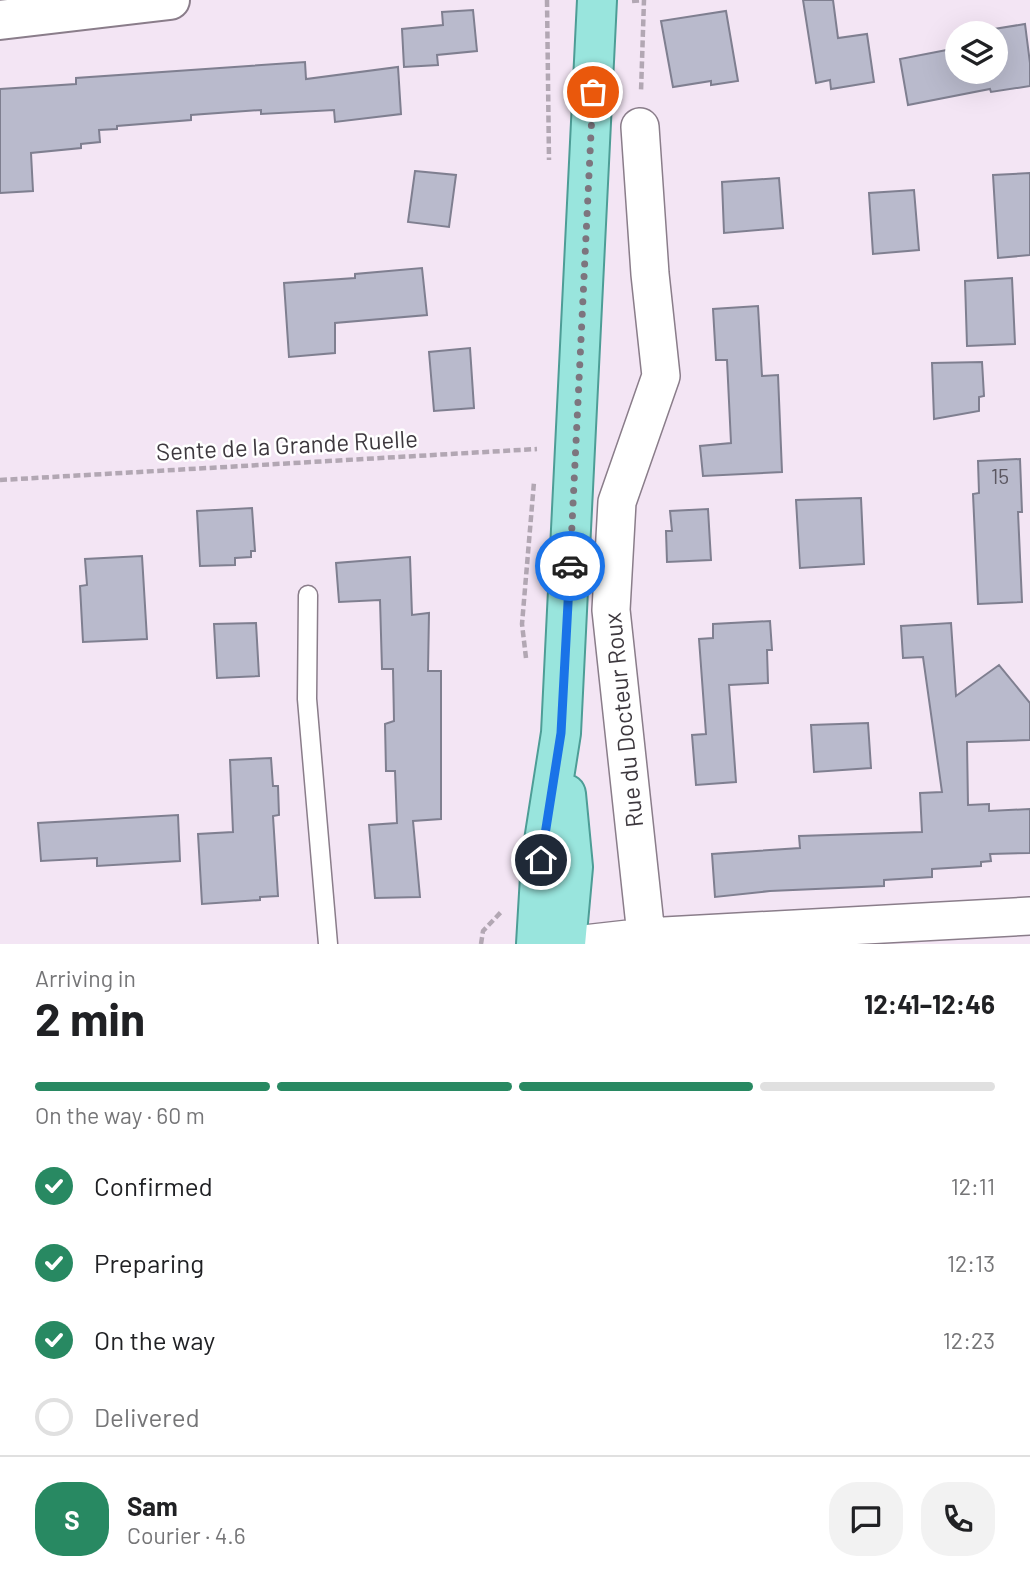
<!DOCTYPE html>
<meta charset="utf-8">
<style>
:root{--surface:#fff;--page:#f2f2f2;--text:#202124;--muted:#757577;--line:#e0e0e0;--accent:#288962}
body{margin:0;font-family:Barlow,sans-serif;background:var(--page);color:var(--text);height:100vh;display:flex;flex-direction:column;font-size:26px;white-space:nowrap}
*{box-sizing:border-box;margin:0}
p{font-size:23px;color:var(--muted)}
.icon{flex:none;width:38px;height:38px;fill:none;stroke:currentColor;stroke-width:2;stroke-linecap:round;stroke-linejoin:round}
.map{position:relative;height:944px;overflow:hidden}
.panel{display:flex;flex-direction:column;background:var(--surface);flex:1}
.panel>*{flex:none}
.controls{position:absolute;left:945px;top:21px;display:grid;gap:14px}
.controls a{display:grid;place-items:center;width:63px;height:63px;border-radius:50%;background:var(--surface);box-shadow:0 7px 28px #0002;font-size:35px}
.pin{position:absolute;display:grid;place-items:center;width:60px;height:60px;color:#fff;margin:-30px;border:4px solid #fff;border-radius:50%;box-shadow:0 2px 7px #0007}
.courier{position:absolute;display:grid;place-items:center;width:70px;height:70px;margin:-35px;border:5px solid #1a73e8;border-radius:50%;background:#fff;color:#222;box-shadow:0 2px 9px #0007}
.headline em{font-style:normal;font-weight:700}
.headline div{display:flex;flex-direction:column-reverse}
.headline{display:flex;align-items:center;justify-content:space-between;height:119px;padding:0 35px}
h1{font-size:46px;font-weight:700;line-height:52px}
.bar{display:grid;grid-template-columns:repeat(4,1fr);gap:10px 7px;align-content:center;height:84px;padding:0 35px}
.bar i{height:9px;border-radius:5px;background:var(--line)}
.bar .active{background:var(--accent)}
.bar p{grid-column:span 4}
.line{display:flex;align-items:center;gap:18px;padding:0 35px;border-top:2px solid var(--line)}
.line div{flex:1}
.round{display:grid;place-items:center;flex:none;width:74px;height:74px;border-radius:28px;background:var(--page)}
ol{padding:0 35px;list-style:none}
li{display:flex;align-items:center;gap:21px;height:77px}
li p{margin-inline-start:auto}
li .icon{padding:7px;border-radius:50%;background:var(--accent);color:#fff;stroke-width:4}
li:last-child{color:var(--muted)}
li i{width:38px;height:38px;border:4px solid var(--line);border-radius:50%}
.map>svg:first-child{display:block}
.building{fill:#b9bacc;stroke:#7f7f90;stroke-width:2}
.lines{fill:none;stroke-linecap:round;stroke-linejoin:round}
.service-casing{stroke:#8a7d8a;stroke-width:21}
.minor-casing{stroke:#8a7d8a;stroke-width:40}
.tertiary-casing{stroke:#8a7d8a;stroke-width:42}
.primary-casing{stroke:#4d9d96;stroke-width:42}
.path{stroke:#b2a7b3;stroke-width:4.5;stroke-dasharray:7 3.5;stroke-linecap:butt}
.service{stroke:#fff;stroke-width:18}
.minor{stroke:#fff;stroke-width:37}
.tertiary{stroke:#fff;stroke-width:38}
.primary{stroke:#99e5dd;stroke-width:38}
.done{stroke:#7d757e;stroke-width:7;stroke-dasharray:0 12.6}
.route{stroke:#1a73e8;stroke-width:9}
.labels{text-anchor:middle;stroke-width:5;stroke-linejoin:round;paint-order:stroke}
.number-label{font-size:21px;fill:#5c5862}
.street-label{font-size:24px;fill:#3d383e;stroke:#fff}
</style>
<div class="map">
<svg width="1030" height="944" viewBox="0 0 1030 944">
<rect width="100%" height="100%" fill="#f3e5f4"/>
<path class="building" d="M803,0H833L838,38L867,34L874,82L831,89L830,80L816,83Z
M473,10L477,51L437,55L438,65L404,67L402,29L443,25L442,12Z
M726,11L738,81L711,85V81L673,87L661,21Z
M1025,24L1030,63V86L991,92L990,89L908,105L900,59L957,48V72H996V33H981V31Z
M305,62L306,79L398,67L401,114L335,122L334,110L261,114V110L191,115V120L117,126V129L99,130L100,142L81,144V148L31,153L33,191L0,193V89L76,84V78Z
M415,171L456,175L449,227L408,222Z
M1030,173V255L998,258L993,175Z
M779,178L783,228L724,233L722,182Z
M914,190L919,250L873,254L869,193Z
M422,268L427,315L335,323V353L289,357L284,283L355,278V274Z
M1012,278L1015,344L967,346L965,281Z
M758,306L762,376L778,375L782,472L703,476L700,446L731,443L727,360H716L713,309Z
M470,348L474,408L434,411L429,352Z
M982,362L984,396L979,397V411L934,419L932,363Z
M1020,459L1022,512H1018L1022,602L978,604L973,494L979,493L978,461Z
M861,498L864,564L800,568L796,500Z
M252,508L255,551H251V557L235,558V565L200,566L197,511Z
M708,509L711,560L667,562L666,531H672L670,511Z
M142,556L147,639L83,642L80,586L87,585L85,559Z
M410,557L412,615L429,613L428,671H441V819L413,821L420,897L375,898L369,825L397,823L395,771H386L385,724L394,721L393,669H382L380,600L339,602L336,563Z
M770,621L772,650H767L768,683L729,685L736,782L696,785L692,735L706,734L699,639L713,638V624Z
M256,623L259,676L217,678L214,624Z
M951,623L956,696L999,665L1030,703V740L967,742L968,805L989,804V811L1030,809V853L990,854L991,861L981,862V866L932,869V877L884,880V886L770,891L715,897L712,854L800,848L799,836L922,832L920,793L942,792L923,657L903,658L901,626Z
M868,723L871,768L814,772L811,725Z
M271,758L273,786H278L279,815L273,816L278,896L260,897V900L202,904L198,834L233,832L230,760Z
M178,815L180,861L97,866V858L41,861L38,823Z"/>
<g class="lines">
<defs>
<path id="service" d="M308,595L307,699L328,944"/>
<path id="minor" d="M640,127L650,274L661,376L617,502L611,610L647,944
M584,944L646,937L1030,916"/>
<path id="tertiary" d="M0,20L170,0"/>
<path id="primary" d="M536,944L541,860L561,733L597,0
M566,944L573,867L566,794"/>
</defs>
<use href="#service" class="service-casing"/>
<use href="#minor" class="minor-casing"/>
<use href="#tertiary" class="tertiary-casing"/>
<use href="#primary" class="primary-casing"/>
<path class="path" d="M547,0L549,160
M632,1L644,0L641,92
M0,480L537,449
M526,658L522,624L534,482
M481,944L483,931L502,911"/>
<use href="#service" class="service"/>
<use href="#minor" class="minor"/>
<use href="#tertiary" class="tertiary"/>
<use href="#primary" class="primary"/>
</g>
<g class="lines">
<path class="done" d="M570,566L593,92"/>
<path class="route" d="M541,860L561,733L570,566"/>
</g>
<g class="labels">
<g class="number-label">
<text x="1000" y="484">15</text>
</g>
<g class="street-label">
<text transform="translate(287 446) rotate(-3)" y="8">Sente de la Grande Ruelle</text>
<text transform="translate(624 720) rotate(-96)" y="8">Rue du Docteur Roux</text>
</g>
</g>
</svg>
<div class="controls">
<a><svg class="icon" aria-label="layers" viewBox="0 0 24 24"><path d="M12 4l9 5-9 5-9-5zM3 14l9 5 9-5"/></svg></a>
</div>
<div class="pin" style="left:593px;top:92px;background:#ea580c"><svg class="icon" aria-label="bag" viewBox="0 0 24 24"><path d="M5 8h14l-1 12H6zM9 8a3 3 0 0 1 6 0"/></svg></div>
<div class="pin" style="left:541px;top:860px;background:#1f2937"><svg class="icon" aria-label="home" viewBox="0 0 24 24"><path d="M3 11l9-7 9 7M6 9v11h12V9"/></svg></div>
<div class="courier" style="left:570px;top:566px"><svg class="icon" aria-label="car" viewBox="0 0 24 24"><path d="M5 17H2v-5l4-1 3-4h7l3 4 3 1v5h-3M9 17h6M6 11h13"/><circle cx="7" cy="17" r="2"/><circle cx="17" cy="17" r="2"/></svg></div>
</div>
<section class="panel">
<div class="headline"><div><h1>2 min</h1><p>Arriving in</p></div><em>12:41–12:46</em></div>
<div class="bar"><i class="active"></i><i class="active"></i><i class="active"></i><i></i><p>On the way · 60 m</p></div>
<ol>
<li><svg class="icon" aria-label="check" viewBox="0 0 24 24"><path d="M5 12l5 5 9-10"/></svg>Confirmed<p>12:11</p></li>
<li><svg class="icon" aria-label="check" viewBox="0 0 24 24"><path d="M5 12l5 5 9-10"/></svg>Preparing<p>12:13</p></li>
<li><svg class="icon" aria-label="check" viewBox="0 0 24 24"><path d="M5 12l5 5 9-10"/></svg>On the way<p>12:23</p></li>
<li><i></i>Delivered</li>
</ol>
<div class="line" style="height:126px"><b class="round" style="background:var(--accent);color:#fff">S</b><div><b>Sam</b><p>Courier · 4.6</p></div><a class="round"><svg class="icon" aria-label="chat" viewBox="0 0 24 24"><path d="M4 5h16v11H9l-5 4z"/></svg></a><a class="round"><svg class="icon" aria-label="phone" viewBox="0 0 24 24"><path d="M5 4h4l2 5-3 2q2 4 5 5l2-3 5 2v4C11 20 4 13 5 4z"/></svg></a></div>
</section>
